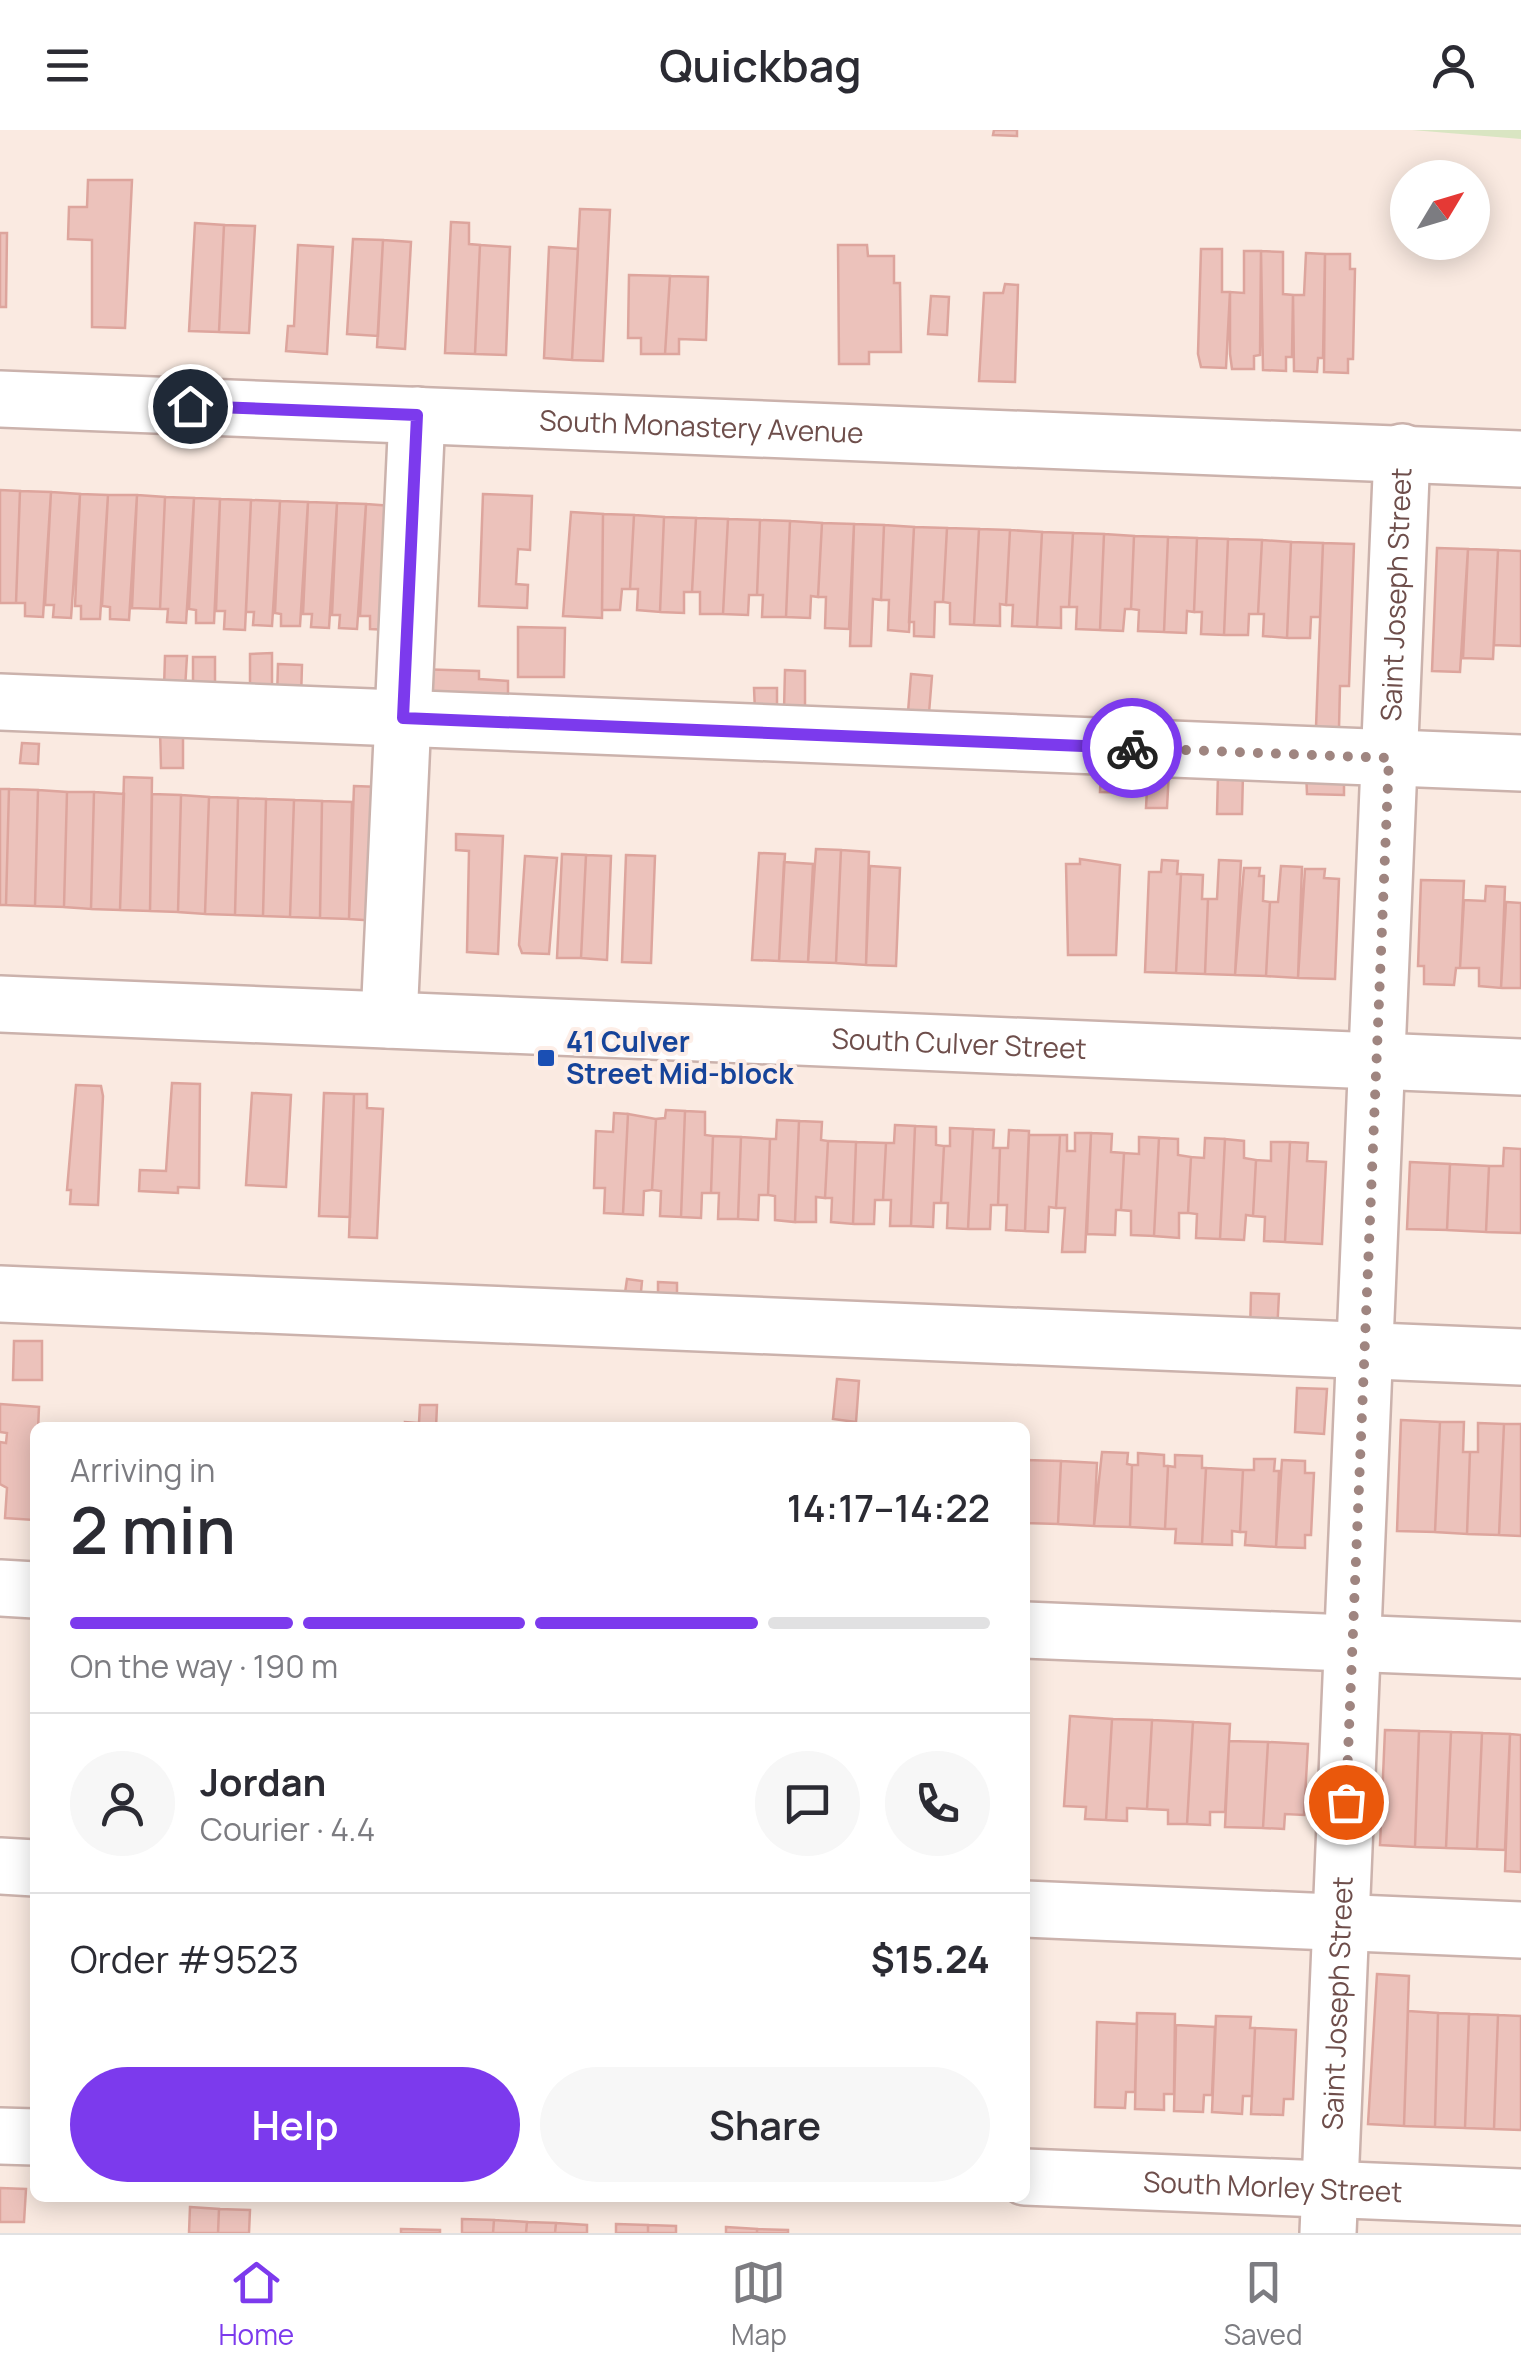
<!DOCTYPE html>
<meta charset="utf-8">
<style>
:root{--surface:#fff;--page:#f7f7f7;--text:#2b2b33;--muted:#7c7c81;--line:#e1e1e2;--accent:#7c3aed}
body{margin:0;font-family:Manrope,sans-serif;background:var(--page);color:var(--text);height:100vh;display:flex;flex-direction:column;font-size:38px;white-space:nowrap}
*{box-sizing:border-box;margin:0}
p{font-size:32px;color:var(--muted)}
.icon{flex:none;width:55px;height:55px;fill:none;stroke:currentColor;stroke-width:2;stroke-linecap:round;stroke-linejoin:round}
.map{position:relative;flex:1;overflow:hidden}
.sheet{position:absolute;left:30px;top:1292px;width:1000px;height:780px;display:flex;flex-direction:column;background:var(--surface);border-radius:15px;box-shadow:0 5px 25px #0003}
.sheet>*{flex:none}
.needle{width:65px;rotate:52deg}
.tools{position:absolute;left:1390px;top:30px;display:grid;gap:20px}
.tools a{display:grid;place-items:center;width:100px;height:100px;border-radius:50%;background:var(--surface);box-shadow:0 5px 25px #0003;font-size:50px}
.pin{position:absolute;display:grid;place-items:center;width:85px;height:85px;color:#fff;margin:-42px;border:5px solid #fff;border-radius:50%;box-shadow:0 2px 10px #0007}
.courier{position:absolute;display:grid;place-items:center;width:100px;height:100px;margin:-50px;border:8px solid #7c3aed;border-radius:50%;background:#fff;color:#222;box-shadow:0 2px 12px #0007}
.overview em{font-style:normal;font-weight:600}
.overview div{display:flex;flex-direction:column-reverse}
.overview{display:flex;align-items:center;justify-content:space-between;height:170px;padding:0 40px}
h1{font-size:65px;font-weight:600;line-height:75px}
.bar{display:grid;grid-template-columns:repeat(4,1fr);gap:15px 10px;align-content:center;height:120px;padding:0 40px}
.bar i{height:12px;border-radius:8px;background:var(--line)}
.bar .selected{background:var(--accent)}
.bar p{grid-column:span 4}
.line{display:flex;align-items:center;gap:25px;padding:0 40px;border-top:2px solid var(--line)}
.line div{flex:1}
.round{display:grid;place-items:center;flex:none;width:105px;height:105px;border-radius:52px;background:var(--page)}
.cta{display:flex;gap:20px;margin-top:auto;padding:20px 40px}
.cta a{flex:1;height:115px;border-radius:60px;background:var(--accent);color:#fff;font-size:40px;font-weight:600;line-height:115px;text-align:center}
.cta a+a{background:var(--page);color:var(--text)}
header{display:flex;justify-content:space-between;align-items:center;height:130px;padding:0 40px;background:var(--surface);font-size:45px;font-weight:600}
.tabs{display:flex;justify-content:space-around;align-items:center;height:140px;border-top:2px solid var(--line);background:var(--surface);font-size:28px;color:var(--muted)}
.tabs a{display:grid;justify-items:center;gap:5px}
.tabs .selected{color:var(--accent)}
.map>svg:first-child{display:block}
.green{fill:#d9e5c2}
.building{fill:#ecc2bb;stroke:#dda59d;stroke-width:2.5}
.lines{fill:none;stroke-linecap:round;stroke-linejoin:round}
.minor-casing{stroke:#cbb2ac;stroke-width:60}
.minor{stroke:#fff;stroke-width:55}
.done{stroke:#9f8580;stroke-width:10;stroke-dasharray:0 18}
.route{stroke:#7c3aed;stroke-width:12}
.transit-dot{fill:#1a4fb4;stroke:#fdeee7;stroke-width:4}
.labels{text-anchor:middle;stroke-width:8;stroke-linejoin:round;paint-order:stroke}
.street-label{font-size:28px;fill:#6e4e4b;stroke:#fdeee7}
.transit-label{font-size:28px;font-weight:bold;fill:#164399;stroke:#fdeee7;text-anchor:start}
</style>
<header><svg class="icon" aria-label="menu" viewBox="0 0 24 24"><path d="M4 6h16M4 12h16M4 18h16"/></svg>Quickbag<svg class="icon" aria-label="person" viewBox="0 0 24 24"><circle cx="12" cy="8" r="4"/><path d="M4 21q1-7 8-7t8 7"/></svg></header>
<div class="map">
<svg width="1521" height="2103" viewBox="0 0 1521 2103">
<rect width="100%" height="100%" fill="#faeae1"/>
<path class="green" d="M1412,0H1521V9Z"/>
<path class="building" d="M994,0H1017V6L993,5Z
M88,50H132L125,198L92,197V110L68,109L69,77H87Z
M580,79L610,80L603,231L572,230Z
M451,92L469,93V114L480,115L475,224L445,223Z
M195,93L224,95L219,202L189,201Z
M224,95L255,96L249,203L219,202Z
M0,103H7L6,177H0Z
M353,109L383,110L378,206L347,204Z
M383,110L411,112L405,219L377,217Z
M298,115L333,117L327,224L286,221L288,196H294Z
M480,115L510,117L506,225L475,224Z
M838,115H867L868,126H894V153H900L901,222H869V234H839Z
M549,117L578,119L572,230L544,228Z
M1201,119H1222V162H1230L1226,238L1201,237L1198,224Z
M1244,121H1261L1260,225L1254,226V239H1232L1230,224V162L1244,163Z
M1261,121L1283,122V164L1293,165L1292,227H1286V241L1263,240Z
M1306,123L1325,124L1323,228H1318L1317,242L1294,241L1293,165H1304Z
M1325,124H1350V139H1355L1353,229H1348V243L1324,242Z
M629,145L670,146L665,224H641V208H628Z
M670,146L708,147L706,210L679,209V224H665Z
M1005,154L1018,155L1015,252L979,251L984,163H1003Z
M931,166L949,167L947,205L928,204Z
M0,360L20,361L16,473H0Z
M20,361L51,362L43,487L25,486V473H16Z
M51,362L80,364L71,488L53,487L54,475H45Z
M80,364L108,365L100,489H81V476H75Z
M483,364L532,366L530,420L518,419L516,454L528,455L527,478L479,476Z
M108,365H137L129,490L110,489V477L102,476Z
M137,365L165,367L160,479L132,478Z
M165,367L194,368L186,493L167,492L168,479H160Z
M194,368L220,369L214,493H196V480L189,479Z
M220,369L251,370L245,500L224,499L225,481H216Z
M251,370L280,371L272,496L253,495L254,482H246Z
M280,371L308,372L300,496H281V484L275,483Z
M308,372L337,373L329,498L311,497L312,484H303Z
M337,373L366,374L357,499L339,498L340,485H332Z
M366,374L392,376L390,500L370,499V486H360Z
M571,382L603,384L602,488L563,486Z
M603,384L634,385L630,459H622L620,480H602Z
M634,385L664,387L660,482L637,480L638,459H630Z
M664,387L696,388L692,462H684V483L660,482Z
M696,388L728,389L723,484H700V462H692Z
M728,389L760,390L757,465H749L748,485L723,484Z
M760,390L790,391L786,487H762L763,465H757Z
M790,391L822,393L818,467L811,466L810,488L786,487Z
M822,393L854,394L849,499L825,498L826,467H818Z
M854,394L884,395L881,470L873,469L871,516H850Z
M884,395L914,397L909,502L888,500L889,470H881Z
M914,397L947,398L943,472H935L934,507L914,506V492H909Z
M947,398L979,399L974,495L950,494V473L943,472Z
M979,399L1010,400L1006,475L1000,474V496L974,495Z
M1010,400L1042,402L1037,497L1012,496L1013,475H1006Z
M1042,402L1073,403L1069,477H1061V498L1037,497Z
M1073,403L1104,404L1100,500L1076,499L1077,477H1069Z
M1104,404L1134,406L1131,479H1125L1123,501L1100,500Z
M1134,406L1168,407L1164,502L1138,501L1139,480L1131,479Z
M1168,407L1197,408L1194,482L1187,481L1186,503L1164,502Z
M1197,408L1228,409L1224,505L1201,504L1202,482H1194Z
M1228,409L1262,410L1258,484H1249L1248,505H1224Z
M1262,410L1291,412L1287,508L1263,506L1264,484H1258Z
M1291,412L1323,413L1320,487H1311L1310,508H1287Z
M1323,413L1354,414L1349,556H1340L1339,598L1316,597Z
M1437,418L1468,419L1460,542L1432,541Z
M1468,419L1498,420L1493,529L1463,528Z
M1498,420L1521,421V516L1494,515Z
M518,497L565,498L564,547H518Z
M272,523V561H250V524Z
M165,526H187L185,559L164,558Z
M193,527H215V561H193Z
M278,534L302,535L301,568L277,567Z
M416,539L479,541V549L508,551V575L415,572Z
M785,540L805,541V581L784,580Z
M911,544L932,546L929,583L908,582Z
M754,558H777V580L755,581Z
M160,599L183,600V638H161Z
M22,613L39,614L38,634L20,633Z
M1101,640L1142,641L1141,663L1100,662Z
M1148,641H1169L1167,678H1146Z
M1306,641H1344V665L1307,664Z
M1218,644H1243L1242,684H1217Z
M124,647L152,648L150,781L120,780Z
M354,656L380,657L378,791L349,789Z
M0,659H9L6,775H0Z
M9,659L38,660L35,776L6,775Z
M38,660L67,662L64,777L35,776Z
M67,662H94L91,779L64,777Z
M94,662L124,664L120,780L91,779Z
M152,664L181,665L178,782L150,781Z
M181,665L209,667L205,784L178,782Z
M209,667L238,668L235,785L205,784Z
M238,668L266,669L263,786L235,785Z
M266,669L294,670L290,787L263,786Z
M294,670L322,671L320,788L290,787Z
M322,671L352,672L349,789L320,788Z
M456,704L503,706L498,824L467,822L469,721L456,720Z
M816,719L841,720L836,833L808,832Z
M841,720L869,722L866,835L836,833Z
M759,723L785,724L779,831L752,830Z
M562,724L586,725L581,828H557Z
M586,725L611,726L607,830L581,828Z
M626,725L655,726L651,833L622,832Z
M525,726L557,728L549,824L522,823L519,815Z
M1080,729L1120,735L1116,825H1068L1066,734H1080Z
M1162,730L1178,731L1177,744H1181L1176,843L1145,842L1149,742H1161Z
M1219,730L1241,731L1235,845L1205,844L1208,769H1217Z
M784,732L813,734L808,832L779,831Z
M870,736L900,738L896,836L866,835Z
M1281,736L1302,737L1298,848L1266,846L1270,772H1278Z
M1244,738H1260L1259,746H1264L1263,771L1270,772L1266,846L1235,845Z
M1305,739H1325L1324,748L1339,749L1335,849L1298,848Z
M1181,744L1203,745L1202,769H1208L1205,844L1176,843Z
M1421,750L1464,751L1460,838H1456L1454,855L1424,854V836H1418Z
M1486,756L1505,757L1501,858L1479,856V838H1460L1464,770L1485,771Z
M1506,772L1521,773V858H1501Z
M172,953L200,954L199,1058L178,1057V1063L139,1061L140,1040L166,1041Z
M76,955L101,956L103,966L98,1075L70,1074L71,1060H67Z
M252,963L291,965L286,1057L246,1055Z
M324,963L354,964L350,1087L319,1086Z
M354,964H367V978L383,979L377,1108L349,1107Z
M666,980L685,981L681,1087L660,1086L661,1061L652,1060L656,989L665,988Z
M685,981L705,982V1005L713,1006L711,1063H702L701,1088L681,1087Z
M614,983L628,984L623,1084L604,1083L605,1058H594L596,1001L613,1002Z
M628,984L656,989L652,1060L644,1061L643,1085L623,1084Z
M777,990L799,991L795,1092L775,1090V1066L768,1065L770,1009H776Z
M799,991L822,992L821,1010L828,1011L825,1068L816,1067V1092H795Z
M895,995L915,996L911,1096H890L891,1070H883L886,1013H894Z
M915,996L936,997V1015L944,1016L941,1073H934L933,1097L911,1096Z
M950,998L973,999L968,1099L947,1098L948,1073H941L944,1016H950Z
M973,999L994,1000L993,1018H1000L998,1075H991L990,1099H968Z
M1009,1000L1029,1001L1025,1101L1006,1100L1007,1075H998L1000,1018H1008Z
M1075,1003H1091L1085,1122H1062L1065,1078H1056L1060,1005H1067V1021H1075Z
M1091,1003L1112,1004L1111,1022L1124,1023L1121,1080H1116L1115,1105L1087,1104Z
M1029,1005H1060L1056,1078L1049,1077L1048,1102L1025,1101Z
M713,1006L741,1007L738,1089H718L719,1063H711Z
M741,1007L770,1009L768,1065H759L758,1090L738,1089Z
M1139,1007L1159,1008L1154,1106L1131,1105V1081L1121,1080L1124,1023L1139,1024Z
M1159,1008L1178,1009V1025L1191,1027L1188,1083H1179V1108L1154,1106Z
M1205,1008L1225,1009L1220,1109L1196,1108L1197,1084L1188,1083L1191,1027L1204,1028Z
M1225,1009L1244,1011V1028L1256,1030L1253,1086L1246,1085L1244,1110L1220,1109Z
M828,1011L856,1012L853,1094L831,1092L832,1068H825Z
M856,1012L886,1013L883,1070H875L874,1094H853Z
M1271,1012H1290L1285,1112L1264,1111L1265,1087L1253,1086L1256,1030L1271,1031Z
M1290,1012L1308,1013L1307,1031L1326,1032L1322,1114L1285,1112Z
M1504,1018L1521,1019V1103L1486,1102L1489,1036H1503Z
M1410,1032L1450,1034L1447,1100L1407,1099Z
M1450,1034L1489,1036L1486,1102L1447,1100Z
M627,1149L642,1151L640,1172L624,1170Z
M658,1152L677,1153V1174H658Z
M1251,1163L1279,1164L1277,1203L1250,1202Z
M14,1211H42V1250H13Z
M837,1249L859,1251L856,1292L833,1289Z
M1297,1258L1327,1259L1324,1304L1295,1302Z
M0,1274L39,1277L34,1390L5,1388L7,1358L0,1354V1312L6,1313L7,1303L0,1302Z
M420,1275H437L436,1298H405V1292L419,1293Z
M1401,1290L1440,1292L1435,1402L1397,1401Z
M1440,1292H1464L1463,1322H1470L1467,1404L1435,1402Z
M1478,1293L1504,1294L1499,1405L1467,1404L1470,1322H1478Z
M1504,1294H1521V1406L1499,1405Z
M1102,1322L1128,1323L1127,1334L1132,1335L1130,1397L1094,1396Z
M1138,1323L1164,1325V1336H1168L1165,1399L1130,1397L1132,1335H1138Z
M1175,1325L1202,1326V1338H1206L1202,1414L1175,1413L1176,1399H1165L1168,1336L1175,1337Z
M1254,1329H1275L1274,1341H1279L1276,1417L1245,1415L1246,1402H1240L1243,1340H1254Z
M1025,1330L1061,1331L1058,1394L1025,1393Z
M1282,1330L1305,1331V1343H1314L1311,1405H1305V1418L1276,1417Z
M1061,1331L1097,1333L1094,1396L1058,1394Z
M1206,1338L1243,1340L1240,1402L1232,1401V1415L1202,1414Z
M1070,1586L1112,1589L1106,1690L1085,1689L1086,1677L1064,1676Z
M1112,1589L1152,1590L1147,1679L1127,1678V1691L1106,1690Z
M1152,1590L1193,1592L1187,1694H1168V1680L1147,1679Z
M1193,1592L1230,1594L1225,1682H1210V1695L1187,1694Z
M1385,1600L1419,1601L1415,1717L1380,1715Z
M1419,1601L1451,1602L1446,1718L1415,1717Z
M1451,1602L1482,1603L1477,1719L1446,1718Z
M1482,1603L1510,1604L1505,1720L1477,1719Z
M1510,1604L1521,1605V1742L1505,1741Z
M1229,1611L1268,1612L1263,1698L1225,1697Z
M1268,1612L1308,1614L1304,1685L1285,1684L1284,1699L1263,1698Z
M1377,1844L1409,1846L1404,1996L1368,1994Z
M1408,1881L1438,1883L1435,1997L1404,1996Z
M1137,1883L1175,1884L1174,1964H1164V1980L1135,1979Z
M1438,1883L1469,1884L1465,1998L1435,1997Z
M1469,1884L1498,1885L1494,1999L1465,1998Z
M1498,1885L1521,1886V2000L1494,1999Z
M1216,1886L1251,1887L1250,1898H1255L1252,1966H1243L1242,1984L1212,1982Z
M1097,1892L1137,1894L1135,1962H1126L1125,1978L1095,1977Z
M1176,1895L1215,1897L1212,1965H1204L1203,1982L1174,1981Z
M1255,1898L1296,1900L1293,1969H1284L1283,1985L1251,1984Z
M0,2058L26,2059L24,2092H0Z
M190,2077L219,2079L218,2103H189Z
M219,2079L250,2080L249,2103H218Z
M462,2089L494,2090L493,2103H462Z
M494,2090L527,2092L526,2103H493Z
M527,2092L556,2093L555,2103H526Z
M556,2093L587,2095V2103H555Z
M616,2094L648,2095V2103H616Z
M648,2095L676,2096V2103H648Z
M726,2097L757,2099V2103H726Z
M401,2099L440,2100V2103H401Z
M757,2099L788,2100V2103H757Z"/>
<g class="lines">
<defs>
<g id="minor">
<path id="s1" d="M0,269L1521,329"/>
<path d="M0,572L1521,633"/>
<path id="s2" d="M0,874L1521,937"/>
<path d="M389,890L417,285"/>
<path d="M0,1164L1521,1227"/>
<path d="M0,1458L35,1460"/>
<path d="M1025,1500L1521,1520"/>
<path d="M0,1736L35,1738"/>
<path d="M1025,1779L1521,1800"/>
<path d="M0,2006L35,2007"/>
<path id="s3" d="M1025,2047L1521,2067"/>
<path id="s4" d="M1328,2103L1402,322"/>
</g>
</defs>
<use href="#minor" class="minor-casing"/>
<use href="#minor" class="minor"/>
</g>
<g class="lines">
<path class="done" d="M1132,618L1389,628L1346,1672"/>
<path class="route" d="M190,276L417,285L403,588L1132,618"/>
</g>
<rect class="transit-dot" x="536" y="918" width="20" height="20" rx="5"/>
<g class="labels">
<g class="street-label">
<text dy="10" stroke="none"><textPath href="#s1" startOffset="702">South Monastery Avenue</textPath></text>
<text dy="10" stroke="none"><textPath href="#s4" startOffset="1640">Saint Joseph Street</textPath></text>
<text dy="10" stroke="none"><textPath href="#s2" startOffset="960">South Culver Street</textPath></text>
<text dy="10" stroke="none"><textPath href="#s4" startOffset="230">Saint Joseph Street</textPath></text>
<text dy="10" stroke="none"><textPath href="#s3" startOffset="248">South Morley Street</textPath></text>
</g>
<g class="transit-label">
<text x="566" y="922">41 Culver<tspan x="566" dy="32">Street Mid-block</tspan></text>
</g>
</g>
</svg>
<div class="tools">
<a><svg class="needle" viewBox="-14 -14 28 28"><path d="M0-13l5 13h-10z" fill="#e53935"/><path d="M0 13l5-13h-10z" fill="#7c7c81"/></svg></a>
</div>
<div class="pin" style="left:1346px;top:1672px;background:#ea580c"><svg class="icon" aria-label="bag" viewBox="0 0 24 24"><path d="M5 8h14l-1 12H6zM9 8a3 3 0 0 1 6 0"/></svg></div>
<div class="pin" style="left:190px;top:276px;background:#1f2937"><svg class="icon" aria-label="home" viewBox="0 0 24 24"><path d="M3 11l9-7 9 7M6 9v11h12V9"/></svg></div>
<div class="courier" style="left:1132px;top:618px"><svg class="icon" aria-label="bike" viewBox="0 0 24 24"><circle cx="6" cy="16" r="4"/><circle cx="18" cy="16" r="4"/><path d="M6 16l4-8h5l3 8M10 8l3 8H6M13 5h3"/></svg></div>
<section class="sheet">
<div class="overview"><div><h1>2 min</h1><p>Arriving in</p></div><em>14:17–14:22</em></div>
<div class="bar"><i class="selected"></i><i class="selected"></i><i class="selected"></i><i></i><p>On the way · 190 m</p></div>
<div class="line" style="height:180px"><a class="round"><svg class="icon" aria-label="person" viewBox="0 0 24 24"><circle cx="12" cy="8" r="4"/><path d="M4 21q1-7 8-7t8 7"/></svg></a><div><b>Jordan</b><p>Courier · 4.4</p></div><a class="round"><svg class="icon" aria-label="chat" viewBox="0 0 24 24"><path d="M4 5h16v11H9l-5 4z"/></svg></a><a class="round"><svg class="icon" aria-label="phone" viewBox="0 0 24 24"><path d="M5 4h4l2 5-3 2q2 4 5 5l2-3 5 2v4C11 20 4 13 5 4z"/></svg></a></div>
<div class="line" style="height:130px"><div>Order #9523</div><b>$15.24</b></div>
<div class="cta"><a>Help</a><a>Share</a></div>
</section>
</div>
<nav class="tabs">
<a class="selected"><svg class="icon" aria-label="home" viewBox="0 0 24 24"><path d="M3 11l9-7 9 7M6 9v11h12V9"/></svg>Home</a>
<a><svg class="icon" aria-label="map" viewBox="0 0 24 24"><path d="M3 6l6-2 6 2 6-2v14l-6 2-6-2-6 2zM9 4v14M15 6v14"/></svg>Map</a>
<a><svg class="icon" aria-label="saved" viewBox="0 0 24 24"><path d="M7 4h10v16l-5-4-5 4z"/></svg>Saved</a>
</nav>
